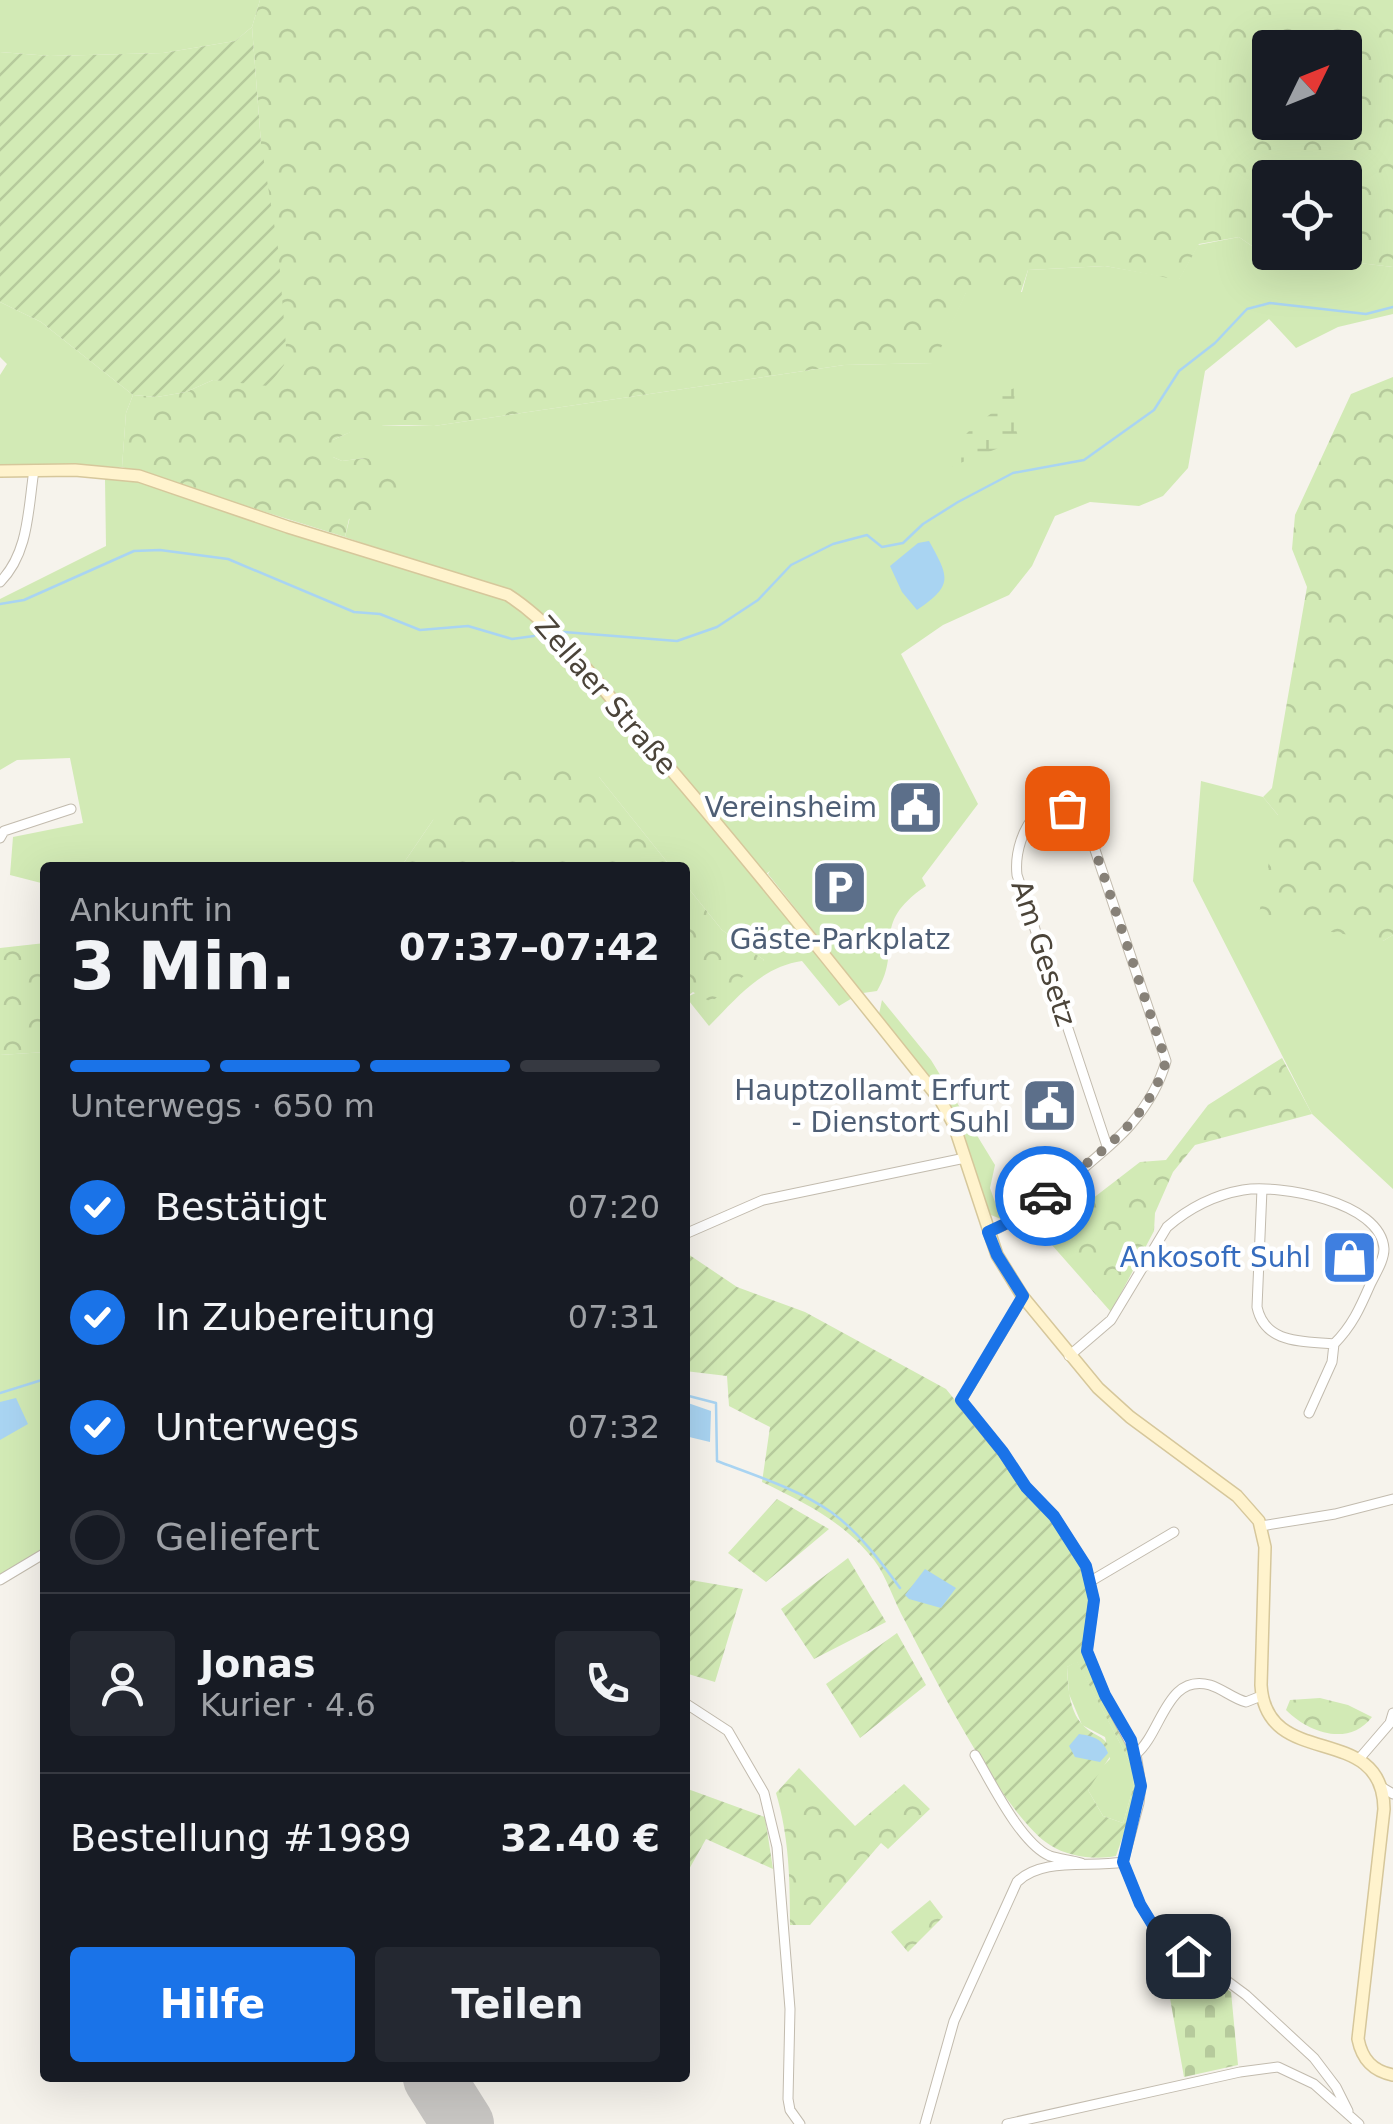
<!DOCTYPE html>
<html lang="de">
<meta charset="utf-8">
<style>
:root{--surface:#171b24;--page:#242831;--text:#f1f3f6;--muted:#9ea1a6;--line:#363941;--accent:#1a73e8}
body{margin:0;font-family:"DejaVu Sans",sans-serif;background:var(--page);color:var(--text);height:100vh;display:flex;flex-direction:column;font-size:38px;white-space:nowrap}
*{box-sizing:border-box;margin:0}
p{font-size:32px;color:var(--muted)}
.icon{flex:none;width:55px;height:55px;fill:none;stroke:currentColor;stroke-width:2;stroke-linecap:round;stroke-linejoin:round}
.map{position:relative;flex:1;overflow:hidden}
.sheet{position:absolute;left:40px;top:862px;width:650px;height:1220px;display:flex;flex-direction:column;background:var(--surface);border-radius:10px;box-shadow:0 10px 40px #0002}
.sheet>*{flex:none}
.needle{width:65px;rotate:47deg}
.tools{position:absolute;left:1252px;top:30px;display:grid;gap:20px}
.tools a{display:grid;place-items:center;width:110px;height:110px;border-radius:10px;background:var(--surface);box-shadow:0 10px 40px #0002;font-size:50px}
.pin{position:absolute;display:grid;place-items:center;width:85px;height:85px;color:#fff;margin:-42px;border-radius:20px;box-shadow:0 5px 15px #0006}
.courier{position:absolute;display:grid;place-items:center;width:100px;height:100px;margin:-50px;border:8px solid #1a73e8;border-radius:50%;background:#fff;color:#222;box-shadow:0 2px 12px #0007}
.head em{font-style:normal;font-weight:700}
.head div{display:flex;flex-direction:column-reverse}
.head{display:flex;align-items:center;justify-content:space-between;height:170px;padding:0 30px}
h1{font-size:65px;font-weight:700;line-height:75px}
.bar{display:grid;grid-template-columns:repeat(4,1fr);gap:15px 10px;align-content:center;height:120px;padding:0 30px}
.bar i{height:12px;border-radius:8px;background:var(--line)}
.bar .on{background:var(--accent)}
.bar p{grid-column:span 4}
.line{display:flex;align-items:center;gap:25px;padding:0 30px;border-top:2px solid var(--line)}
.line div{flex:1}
.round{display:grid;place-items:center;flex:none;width:105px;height:105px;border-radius:10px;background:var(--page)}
ol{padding:0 30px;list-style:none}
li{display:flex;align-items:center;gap:30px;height:110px}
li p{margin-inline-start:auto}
li .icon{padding:10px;border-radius:50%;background:var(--accent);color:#fff;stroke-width:4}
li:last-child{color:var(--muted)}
li i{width:55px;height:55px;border:5px solid var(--line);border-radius:50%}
.primary-button{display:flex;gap:20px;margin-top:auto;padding:20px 30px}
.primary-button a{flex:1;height:115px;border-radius:10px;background:var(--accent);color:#fff;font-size:40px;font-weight:700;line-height:115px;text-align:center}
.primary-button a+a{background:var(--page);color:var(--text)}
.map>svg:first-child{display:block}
.grass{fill:#d2eab5}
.forest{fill:url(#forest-crowns);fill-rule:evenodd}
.wetland{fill:url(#wetland-marsh)}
.cemetery{fill:url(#cemetery-stones)}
.garden{fill:url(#garden-furrows);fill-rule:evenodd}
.water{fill:#a9d4f2}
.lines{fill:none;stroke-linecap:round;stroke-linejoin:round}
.stream{stroke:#a9d4f2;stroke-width:2.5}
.runway{stroke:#c8c6c3;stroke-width:62}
.street-casing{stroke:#c2bbae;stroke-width:11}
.secondary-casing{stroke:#d6c79b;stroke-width:14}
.street{stroke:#fff;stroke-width:9}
.secondary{stroke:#fff3cd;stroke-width:11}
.done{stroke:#878178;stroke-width:10;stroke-dasharray:0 18}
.route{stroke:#1a73e8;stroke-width:12}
.labels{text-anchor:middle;stroke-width:9;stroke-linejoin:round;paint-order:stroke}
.street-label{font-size:28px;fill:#4b4439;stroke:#fff}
.service-label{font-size:28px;fill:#4e5e75;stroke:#fff;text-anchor:end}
.shop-label{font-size:28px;fill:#366cbe;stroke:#fff;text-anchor:end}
</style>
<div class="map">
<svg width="1393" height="2124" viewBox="0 0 1393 2124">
<defs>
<pattern id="forest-crowns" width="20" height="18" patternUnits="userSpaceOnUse" patternTransform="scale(2.5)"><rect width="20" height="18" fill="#d2eab5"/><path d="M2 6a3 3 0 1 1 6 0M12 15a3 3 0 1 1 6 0" fill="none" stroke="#b6ca9c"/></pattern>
<pattern id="wetland-marsh" width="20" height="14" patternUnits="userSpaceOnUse" patternTransform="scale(2.5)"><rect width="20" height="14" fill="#d2eab5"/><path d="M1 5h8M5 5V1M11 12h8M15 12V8" fill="none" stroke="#b6ca9c"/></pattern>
<pattern id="cemetery-stones" width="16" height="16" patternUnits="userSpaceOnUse" patternTransform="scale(2.5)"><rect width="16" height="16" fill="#d2eab5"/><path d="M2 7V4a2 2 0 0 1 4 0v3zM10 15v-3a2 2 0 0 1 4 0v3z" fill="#b6ca9c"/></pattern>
<pattern id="garden-furrows" width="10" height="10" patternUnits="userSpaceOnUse" patternTransform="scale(2.5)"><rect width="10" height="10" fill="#d2eab5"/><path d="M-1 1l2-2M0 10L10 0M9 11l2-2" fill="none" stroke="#b6ca9c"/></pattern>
</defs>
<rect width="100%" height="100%" fill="#f6f3ec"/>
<path class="grass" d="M0,0H260L252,27L235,41L163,53L50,56L0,52Z
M1239,237L1259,251L1393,267V314L1338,327L1296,348L1269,319L1205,371L1188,468L1163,496L1139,506L1090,502L1055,516L1032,566L1009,595L943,625L901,654L978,804L922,878L926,886C868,925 904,947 877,991L863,993L768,874L770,871L763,876L545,625L508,595L345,537L365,458L342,461L333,457V440L363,426H434L844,365L933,363L966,292H1022L1028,270L1105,266L1179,279L1198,245Z
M0,302L41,322L133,395L126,413L122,467L0,466V375L7,364L0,357Z
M105,479L138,481L491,591C563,634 615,707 668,771C730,846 792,922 854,997L839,1006L802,961C761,967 737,998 709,1026L689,1001L685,1003V998L764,960L722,930L685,884V868L671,867L599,777L433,820L401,867L45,868V884L10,875L13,837L83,823L70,758L17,760L0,770V599L106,546Z
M1201,781L1263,797L1383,941L1393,935V1189L1312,1114L1193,881Z
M882,1000L931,1060L995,1165L990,1188L1001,1219L986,1213L938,1089L879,1014Z
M45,1052V1553L0,1579V1055Z
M1077,1661L1131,1764L1134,1785L1123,1823L1103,1816L1088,1790L1099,1770L1110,1759L1105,1737L1082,1725L1069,1694L1067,1667Z"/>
<path class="forest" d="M260,0H1393V267L1273,253L1345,252V178H1270V252L1259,251L1239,237L1199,244L1179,280L1105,266L1028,270L1018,301L966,293L934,363L844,365L434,426C397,425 366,422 333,440V457L342,461L365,458L400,467L402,489L391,509L349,519L345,537L122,467L126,413L133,395L157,397L186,392L213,380L238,381L261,143L252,27ZM1270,48H1345V122H1270Z
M1393,377V935L1383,941L1258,919L1278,815L1263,797L1272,788L1307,587L1292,549L1295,515L1351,394Z
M495,758L565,759L599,777L671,867H401L433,820Z
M685,884L722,930L764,960L711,1002L693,992L685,998Z
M45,943V1052L0,1055V948Z
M1282,1058L1312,1114L1195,1145L1173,1172L1155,1213L1154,1231L1111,1312L1044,1236L1140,1162L1166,1160L1208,1105Z
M1320,1698L1348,1705L1372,1717C1349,1747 1309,1733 1286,1710L1290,1700Z
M799,1768L855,1826L904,1784L930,1809L888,1849L881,1843L810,1925H790C790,1879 789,1837 776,1793Z
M930,1900L943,1917L908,1952L891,1932Z"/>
<path class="wetland" d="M1015,388L1013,419L1019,440L950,467L942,459L970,430L993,412L997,394Z"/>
<path class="cemetery" d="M1197,1967L1231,1992L1238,2065L1184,2077L1165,1970Z"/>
<path class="garden" d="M252,27L261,143L278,248L286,346L284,365L268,386L213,380L186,392L157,397L133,395L41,322L0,302V52L50,56L163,53L235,41Z
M685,1252L737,1287L805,1312L946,1389L1052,1519L1083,1568L1091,1600L1083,1651L1128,1742L1135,1764V1801L1116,1856C1096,1860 1068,1857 1050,1845C1003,1815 933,1675 905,1621C894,1602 887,1577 874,1560C843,1521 805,1503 762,1482L770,1427L729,1406L727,1376L685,1371ZM1077,1662L1131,1764L1134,1785L1123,1823L1103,1816L1088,1790L1113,1752C1101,1731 1094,1738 1082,1724C1069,1710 1068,1686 1067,1667Z
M777,1499L829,1529L766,1582L728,1553Z
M848,1558L886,1622L814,1659L781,1609Z
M685,1579L743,1589L715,1682L685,1673Z
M897,1633L926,1685L860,1738L826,1684Z
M685,1788L765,1817L773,1869L706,1839L688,1871L685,1870Z"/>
<path class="water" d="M929,541C949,577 954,585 917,610L902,592L890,566L918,543Z
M16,1398L28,1424L0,1440V1402Z
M688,1403L711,1411L710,1442L685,1436Z
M925,1569L956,1588L941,1608L909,1599L905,1595Z
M1079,1734C1093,1736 1103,1739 1108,1753L1100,1762L1075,1757L1069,1746Z"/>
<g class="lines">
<path class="stream" d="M0,604L24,600L134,551L160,550L228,559L354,612L380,614L420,630L468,626L512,639L534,636
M564,632L677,641L717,627L758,600L791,565L833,544L867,535L882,547L903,543L923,524L958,502L1013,473L1084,460L1154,410L1179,371L1215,343L1247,309L1270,303L1366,314L1393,307
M0,1393L45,1379
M685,1395L716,1403L717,1461C754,1475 798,1489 831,1512C858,1531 881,1562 900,1588"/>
<path class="runway" d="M434,2078L463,2124"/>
<defs>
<path id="street" d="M0,582C29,553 28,509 34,470
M0,838L4,831L71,809
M988,1232C1016,1226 1112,1148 1132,1123C1147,1105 1160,1083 1166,1061L1087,826C1052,772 1012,830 1017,875L1107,1146
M685,1234L763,1200L965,1158
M1023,1297L961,1401L1003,1453L1026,1487L1054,1516L1086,1566L1094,1600L1087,1651L1105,1695L1136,1754L1141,1785L1139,1803L1123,1862L1140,1904L1154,1927L1246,1995L1314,2058L1336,2087L1348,2111
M1069,1356L1111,1320L1167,1227C1189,1208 1214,1195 1243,1190C1278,1184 1381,1201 1384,1249C1384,1261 1375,1274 1370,1285C1360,1308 1352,1326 1334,1344C1302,1341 1265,1344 1257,1307L1262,1189
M1309,1413L1332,1362L1334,1344
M1261,1526L1335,1514L1393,1499
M0,1580L45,1553
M1091,1581L1174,1532
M685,1703L728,1731L764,1793L777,1847L790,2009L788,2099L790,2110L800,2124
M1136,1754C1162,1733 1166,1673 1210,1685C1223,1689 1232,1698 1246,1702L1261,1696
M975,1755C991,1782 1021,1844 1050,1856C1059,1859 1071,1860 1081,1863
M1359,1759L1390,1723L1393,1713
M1383,1788L1393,1794
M925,2124L954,2021L1017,1882C1042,1857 1089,1868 1123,1862
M1007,2124L1240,2072L1278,2067L1314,2084L1359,2124"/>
<path id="secondary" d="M0,471L75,470L139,476L288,527L508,595C559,628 603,690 643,737C746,856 843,978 941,1101L954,1125L997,1255L1023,1297L1098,1388L1130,1417L1237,1496L1259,1521L1265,1547L1261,1685C1266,1772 1383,1720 1384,1809L1358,2039C1362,2059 1372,2071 1393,2075"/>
</defs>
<use href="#street" class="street-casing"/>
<use href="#secondary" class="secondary-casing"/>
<use href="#street" class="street"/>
<use href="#secondary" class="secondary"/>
</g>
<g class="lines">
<path class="done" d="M1045,1196C1093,1158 1148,1123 1166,1061L1087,826L1080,816L1067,808"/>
<path class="route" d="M1045,1196L1018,1218L988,1232L997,1255L1023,1296L961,1400L1003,1452L1026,1487L1054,1516L1086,1566L1094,1600L1087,1651L1105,1695L1131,1740L1141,1786L1123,1862L1140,1904L1154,1927L1188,1956"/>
</g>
<defs>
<symbol id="civic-square" viewBox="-11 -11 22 22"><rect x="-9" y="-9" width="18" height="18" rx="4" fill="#5c6f8a" stroke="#fff"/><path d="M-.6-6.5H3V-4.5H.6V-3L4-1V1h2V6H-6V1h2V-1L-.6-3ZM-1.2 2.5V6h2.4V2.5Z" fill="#fff"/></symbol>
<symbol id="parking-square" viewBox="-11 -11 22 22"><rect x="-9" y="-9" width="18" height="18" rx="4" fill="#5c6f8a" stroke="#fff"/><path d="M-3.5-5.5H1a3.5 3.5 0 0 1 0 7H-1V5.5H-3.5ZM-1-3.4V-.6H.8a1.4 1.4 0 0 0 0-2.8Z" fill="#fff"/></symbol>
<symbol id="shop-square" viewBox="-11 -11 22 22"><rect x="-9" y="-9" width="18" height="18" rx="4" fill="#3f7fe0" stroke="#fff"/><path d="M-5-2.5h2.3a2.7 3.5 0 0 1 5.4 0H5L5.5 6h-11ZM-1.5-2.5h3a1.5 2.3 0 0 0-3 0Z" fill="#fff"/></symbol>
</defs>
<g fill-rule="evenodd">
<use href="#civic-square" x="884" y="776" width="63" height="63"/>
<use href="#parking-square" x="808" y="856" width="63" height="63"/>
<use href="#civic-square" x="1018" y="1074" width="63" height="63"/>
<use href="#shop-square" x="1318" y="1226" width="63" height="63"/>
</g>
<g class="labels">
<g class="street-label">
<text transform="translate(606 695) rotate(49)" y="10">Zellaer Straße</text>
<text transform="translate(1044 953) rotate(72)" y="10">Am Gesetz</text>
</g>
<g class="service-label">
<text x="877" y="817">Vereinsheim</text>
<text x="840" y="949" text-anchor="middle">Gäste-Parkplatz</text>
<text x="1010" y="1100">Hauptzollamt Erfurt<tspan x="1010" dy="32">- Dienstort Suhl</tspan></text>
</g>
<g class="shop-label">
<text x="1311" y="1267">Ankosoft Suhl</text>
</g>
</g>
</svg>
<div class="tools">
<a><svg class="needle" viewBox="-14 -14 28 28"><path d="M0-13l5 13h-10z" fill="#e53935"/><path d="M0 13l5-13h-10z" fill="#9ea1a6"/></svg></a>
<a><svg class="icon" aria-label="locate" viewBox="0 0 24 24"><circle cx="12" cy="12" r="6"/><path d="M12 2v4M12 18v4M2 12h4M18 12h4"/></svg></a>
</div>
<div class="pin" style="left:1067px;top:808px;background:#ea580c"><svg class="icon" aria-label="bag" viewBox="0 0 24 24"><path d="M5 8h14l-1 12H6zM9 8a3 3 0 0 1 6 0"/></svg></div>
<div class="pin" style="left:1188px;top:1956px;background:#1f2937"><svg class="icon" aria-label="home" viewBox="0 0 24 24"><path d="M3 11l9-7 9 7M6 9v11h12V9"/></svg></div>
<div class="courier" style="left:1045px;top:1196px"><svg class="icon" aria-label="car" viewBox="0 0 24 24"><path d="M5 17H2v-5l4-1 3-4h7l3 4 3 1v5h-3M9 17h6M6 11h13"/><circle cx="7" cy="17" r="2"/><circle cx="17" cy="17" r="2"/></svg></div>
<section class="sheet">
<div class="head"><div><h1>3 Min.</h1><p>Ankunft in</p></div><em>07:37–07:42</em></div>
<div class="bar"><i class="on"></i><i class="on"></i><i class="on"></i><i></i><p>Unterwegs · 650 m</p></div>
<ol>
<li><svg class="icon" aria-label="check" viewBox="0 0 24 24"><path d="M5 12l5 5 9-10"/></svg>Bestätigt<p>07:20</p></li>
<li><svg class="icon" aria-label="check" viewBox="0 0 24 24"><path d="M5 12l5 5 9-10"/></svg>In Zubereitung<p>07:31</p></li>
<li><svg class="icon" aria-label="check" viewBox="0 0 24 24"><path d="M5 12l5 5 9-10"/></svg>Unterwegs<p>07:32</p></li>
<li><i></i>Geliefert</li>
</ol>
<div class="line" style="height:180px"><a class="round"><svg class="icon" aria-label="person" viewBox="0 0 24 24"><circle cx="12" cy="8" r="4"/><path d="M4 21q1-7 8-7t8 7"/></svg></a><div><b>Jonas</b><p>Kurier · 4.6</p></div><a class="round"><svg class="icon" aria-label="phone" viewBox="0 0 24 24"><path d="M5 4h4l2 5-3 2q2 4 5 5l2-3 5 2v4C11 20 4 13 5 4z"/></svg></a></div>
<div class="line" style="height:130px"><div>Bestellung #1989</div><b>32.40 €</b></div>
<div class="primary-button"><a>Hilfe</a><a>Teilen</a></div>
</section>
</div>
